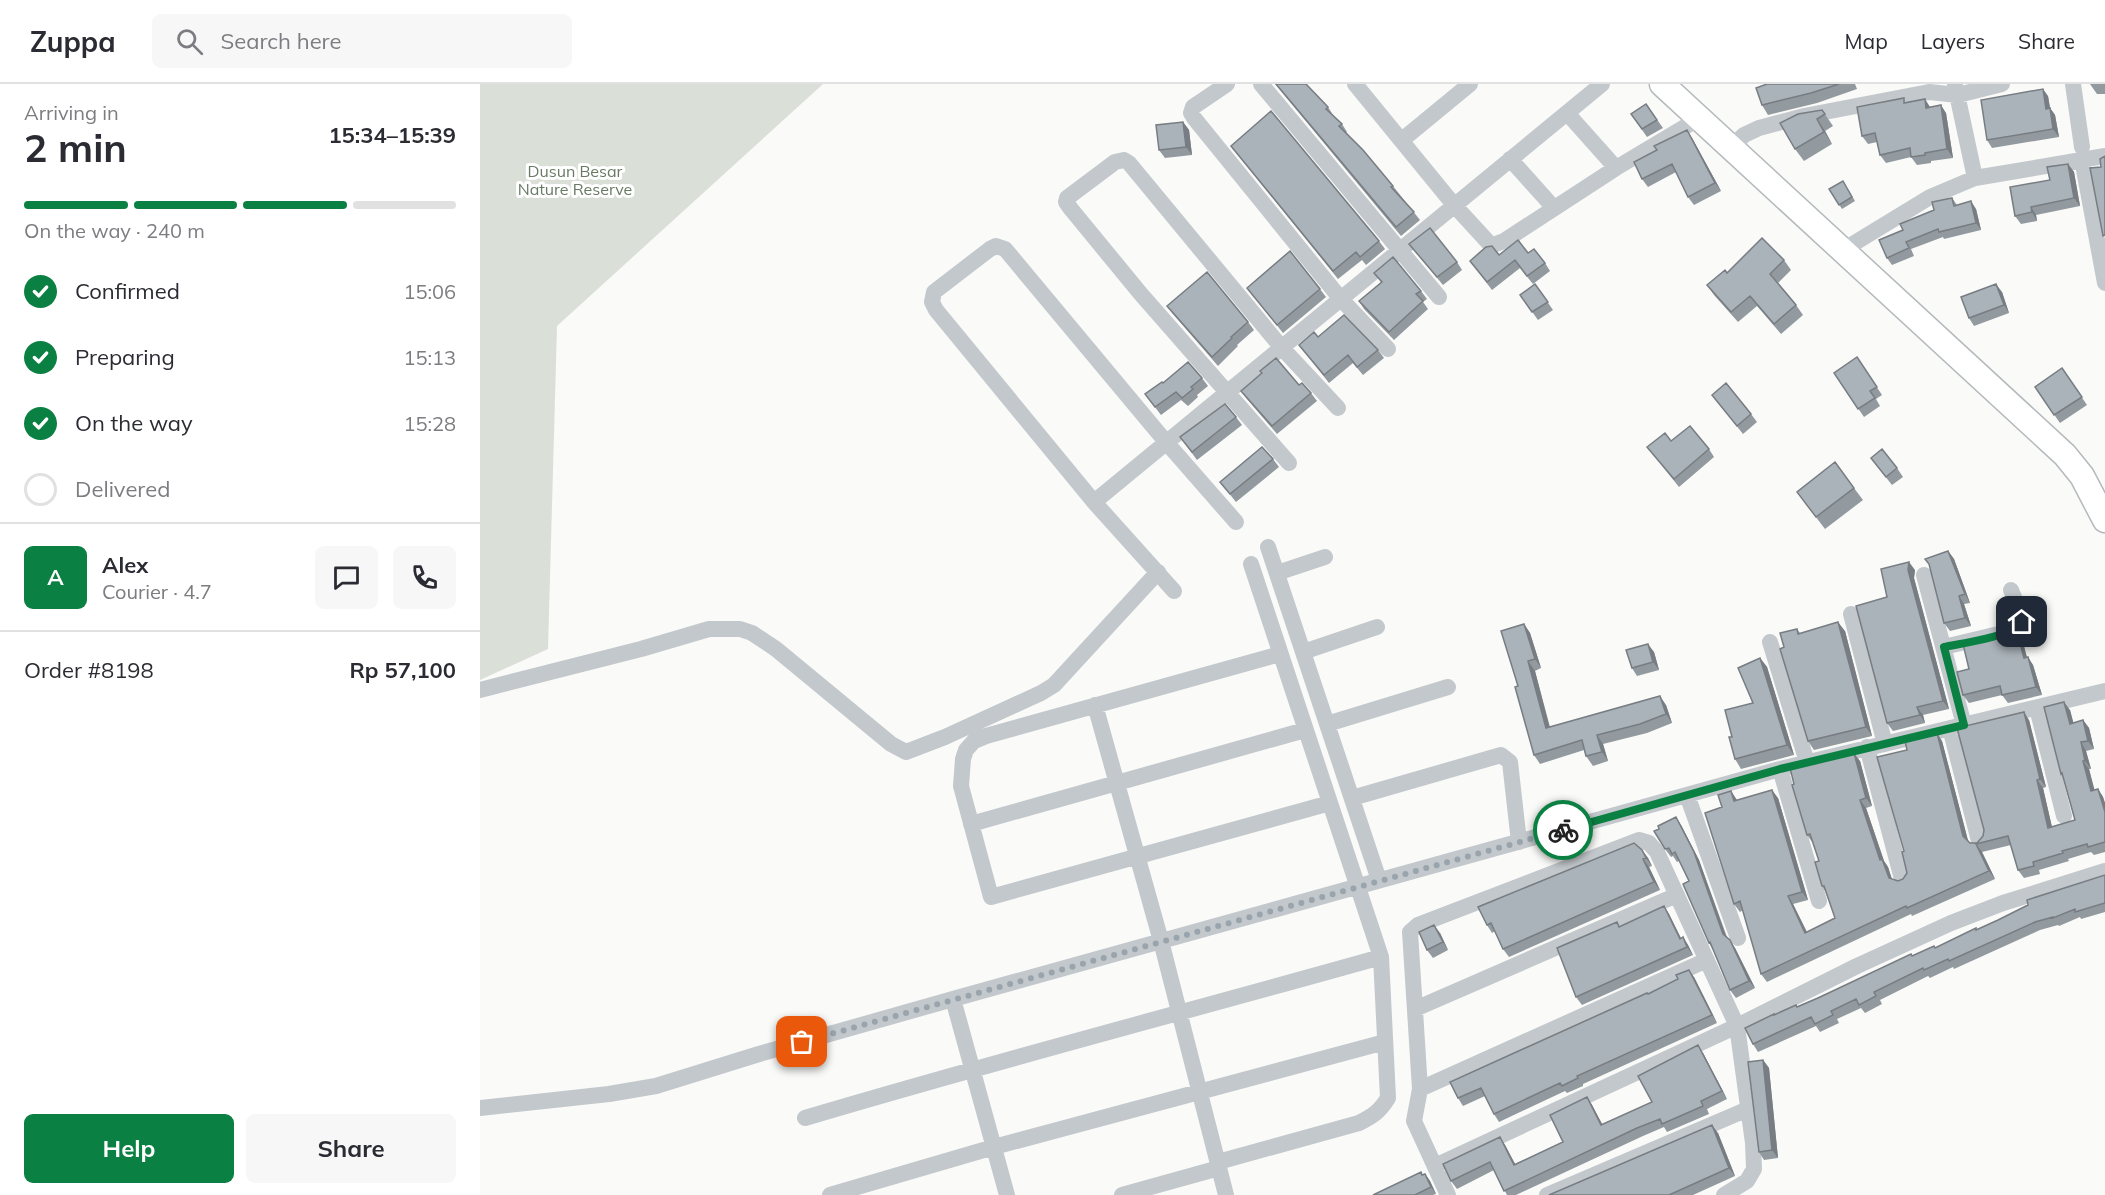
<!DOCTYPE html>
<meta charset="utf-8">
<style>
:root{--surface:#fff;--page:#f7f7f7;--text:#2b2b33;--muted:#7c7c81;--line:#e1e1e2;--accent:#0b8043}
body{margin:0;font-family:Mulish,sans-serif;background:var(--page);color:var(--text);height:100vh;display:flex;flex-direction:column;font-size:22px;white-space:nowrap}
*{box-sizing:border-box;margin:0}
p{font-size:20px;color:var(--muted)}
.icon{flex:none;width:33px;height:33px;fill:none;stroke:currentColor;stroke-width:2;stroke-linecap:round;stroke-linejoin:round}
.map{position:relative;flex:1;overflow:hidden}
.sheet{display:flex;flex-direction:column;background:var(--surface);width:480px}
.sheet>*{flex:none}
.pin{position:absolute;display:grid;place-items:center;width:51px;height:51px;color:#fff;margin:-26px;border-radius:12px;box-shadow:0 3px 9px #0006}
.courier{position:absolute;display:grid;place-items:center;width:60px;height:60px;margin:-30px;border:4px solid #0b8043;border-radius:50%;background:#fff;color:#222;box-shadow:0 2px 8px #0007}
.overview em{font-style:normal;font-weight:700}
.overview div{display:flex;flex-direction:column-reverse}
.overview{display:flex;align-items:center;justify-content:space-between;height:102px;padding:0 24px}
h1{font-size:39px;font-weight:700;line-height:45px}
.bar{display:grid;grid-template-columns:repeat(4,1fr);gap:9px 6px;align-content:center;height:72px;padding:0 24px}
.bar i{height:8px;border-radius:4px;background:var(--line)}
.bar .active{background:var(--accent)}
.bar p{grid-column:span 4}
.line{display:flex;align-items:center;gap:15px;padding:0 24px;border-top:2px solid var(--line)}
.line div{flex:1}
.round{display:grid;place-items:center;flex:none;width:63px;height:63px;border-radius:9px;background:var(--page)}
ol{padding:0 24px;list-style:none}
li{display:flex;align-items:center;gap:18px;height:66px}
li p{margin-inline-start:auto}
li .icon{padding:6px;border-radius:50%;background:var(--accent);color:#fff;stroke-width:4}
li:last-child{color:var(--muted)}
li i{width:33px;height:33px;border:3px solid var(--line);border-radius:50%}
.cta{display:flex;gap:12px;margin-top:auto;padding:12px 24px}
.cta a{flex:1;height:69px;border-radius:9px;background:var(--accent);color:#fff;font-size:24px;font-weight:700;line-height:69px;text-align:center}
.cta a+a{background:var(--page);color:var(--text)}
header{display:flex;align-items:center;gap:36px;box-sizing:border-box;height:84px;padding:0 30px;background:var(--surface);border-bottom:2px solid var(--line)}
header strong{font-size:28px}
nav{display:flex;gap:33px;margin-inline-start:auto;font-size:21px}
.search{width:420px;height:54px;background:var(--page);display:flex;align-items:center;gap:15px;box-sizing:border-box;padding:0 21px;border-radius:9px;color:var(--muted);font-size:22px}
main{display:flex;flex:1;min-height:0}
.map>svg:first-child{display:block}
.green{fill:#dadfd7}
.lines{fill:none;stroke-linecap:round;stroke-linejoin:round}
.highway-casing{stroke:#b4b9bd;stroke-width:27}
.minor{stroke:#c3c8cc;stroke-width:16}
.highway{stroke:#fff;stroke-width:24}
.wall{fill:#929a9f}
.shaded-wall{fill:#777d82}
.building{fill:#aab3b9;stroke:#777d82;stroke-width:1.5}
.done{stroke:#99a4ac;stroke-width:6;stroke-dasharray:0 10.8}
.route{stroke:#0b8043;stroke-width:8}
.labels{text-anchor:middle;stroke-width:6;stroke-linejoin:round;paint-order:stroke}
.park-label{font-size:16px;fill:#687a64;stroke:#fff}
</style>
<header>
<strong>Zuppa</strong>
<div class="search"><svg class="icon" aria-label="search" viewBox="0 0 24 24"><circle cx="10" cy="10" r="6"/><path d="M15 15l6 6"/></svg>Search here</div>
<nav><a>Map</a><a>Layers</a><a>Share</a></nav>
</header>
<main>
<section class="sheet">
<div class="overview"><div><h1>2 min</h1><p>Arriving in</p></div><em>15:34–15:39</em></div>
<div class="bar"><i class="active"></i><i class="active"></i><i class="active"></i><i></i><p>On the way · 240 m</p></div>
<ol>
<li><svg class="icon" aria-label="check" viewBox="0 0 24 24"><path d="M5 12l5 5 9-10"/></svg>Confirmed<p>15:06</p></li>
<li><svg class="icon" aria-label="check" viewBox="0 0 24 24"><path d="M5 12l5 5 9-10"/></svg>Preparing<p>15:13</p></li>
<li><svg class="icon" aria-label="check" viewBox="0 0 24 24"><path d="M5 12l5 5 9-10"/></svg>On the way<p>15:28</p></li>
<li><i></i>Delivered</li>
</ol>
<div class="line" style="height:108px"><b class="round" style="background:var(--accent);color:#fff">A</b><div><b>Alex</b><p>Courier · 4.7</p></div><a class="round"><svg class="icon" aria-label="chat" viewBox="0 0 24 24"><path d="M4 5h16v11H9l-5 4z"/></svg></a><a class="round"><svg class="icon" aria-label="phone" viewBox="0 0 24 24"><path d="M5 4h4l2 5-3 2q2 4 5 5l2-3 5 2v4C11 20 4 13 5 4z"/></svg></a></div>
<div class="line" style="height:78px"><div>Order #8198</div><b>Rp 57,100</b></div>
<div class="cta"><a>Help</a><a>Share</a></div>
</section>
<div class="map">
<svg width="1625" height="1111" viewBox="0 0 1625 1111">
<rect width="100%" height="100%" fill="#fafaf8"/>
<path class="green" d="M0,0H343L77,242L68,565L0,596Z"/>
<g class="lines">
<defs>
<path id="highway" d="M1182,0L1585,371L1602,392L1625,436"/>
</defs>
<use href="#highway" class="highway-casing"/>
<path class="minor" d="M747,0L713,23L711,29L714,34L860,214L908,265
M781,0L959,213
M875,0L974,121L1008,158L1013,161L1024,157L1136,84L1218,35
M1593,0L1602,63
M1475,1L1495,94
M1087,29L1136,84
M922,56L990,0
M1251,64L1264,51L1279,44L1324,32L1449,8L1478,11L1522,0
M1030,75L1074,124
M1602,75L1625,199
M1363,166L1450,113L1495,94L1625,72
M809,379L660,209L591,125L586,118L587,114L635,78L644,76L649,79L802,264L858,324
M614,418L1122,0
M788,463L899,796
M797,489L845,473
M1444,491L1484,641
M694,507L614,418L456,226L452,218L454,208L510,165L516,162L525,165L686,358L756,438
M1371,530L1405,660
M1290,558L1327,678
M1464,563L1527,548L1540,542L1542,533L1531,506
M823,568L897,543
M800,570L506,652L494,657L486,666L483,675L481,702L511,813L850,719
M0,606L161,565L229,545H260L272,549L296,565L411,660L426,668L465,653L561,609L574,601L678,488
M615,621L681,857L746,1111
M1557,624L1584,732
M847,640L968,603
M1470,644L1499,757
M1387,663L1422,795
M1300,685L1339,817
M1207,711L1258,854
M872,714L1021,671L1030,678L1039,758
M491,740L825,646
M473,915L527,1111
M935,925L1197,811
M940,1005L1227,876
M0,1024L129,1010L176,1002L279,970L473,915L1300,685L1625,607
M325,1034C516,977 709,927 901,873
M738,1078L879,1039C893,1032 900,1027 908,1014L901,873L771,480
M955,1082L1257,942L1377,882L1471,839L1523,819L1625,787
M350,1111L514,1063L905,958
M642,1111L739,1084
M968,1111L934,1037L940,1005L930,848L938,841L1159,756L1169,759L1177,768L1257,942L1273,1059L1274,1085L1267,1097L1244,1111
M1067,1111L1268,1025"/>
<use href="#highway" class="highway"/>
</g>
<path class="wall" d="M795,0H826L848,23L853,31L862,40L867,48L866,49L913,102L940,136L921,152Z
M1287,0H1375L1377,5L1337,19L1288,31L1282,21Z
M1610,0H1625V10H1617Z
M1568,12L1570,24L1575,31L1579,53L1512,64L1507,56Z
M1426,18L1450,23L1466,29L1473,74L1451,77V79L1437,81L1431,73L1406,79L1400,71L1397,58L1388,60L1382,52Z
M1166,20L1183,44L1167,53L1151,30Z
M1342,26L1353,42L1345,47L1352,60L1324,77L1315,65Z
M703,38L709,46L712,71L685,74L679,66Z
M1212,54L1241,107L1214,121L1208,113L1196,88L1168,103L1162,95Z
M751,62L899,157L905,165L886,181L882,176L858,195Z
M1588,80L1594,88L1600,122L1556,131L1557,137L1541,140L1535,132L1570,96Z
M1363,97L1375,117L1362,125L1349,105Z
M1472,114L1477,121L1496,125L1501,146L1464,155L1463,153L1431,165L1434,172L1412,181L1407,174L1423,146Z
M929,160L977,178L982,186L963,201Z
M1048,169L1065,179L1070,187L1053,200L1040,184L1012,206L990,177L1019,171Z
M1304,176L1311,186L1298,199L1316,221L1323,231L1301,250L1277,222L1258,238L1234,211L1227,201L1247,189Z
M894,189L941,207L947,215L943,218L948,225L914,256L884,225L879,217L901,198Z
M1055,200L1073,226L1058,236L1040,211Z
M767,204L840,205L846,213L803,249Z
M1522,208L1529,229L1494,242L1489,234Z
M687,222L768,238L774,246L757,261L758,262L738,282L693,230Z
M838,253L898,266L904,274L883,291L873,279L849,299L819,261Z
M1377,273L1402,311L1396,315L1400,322L1384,333L1354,289Z
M1582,284L1607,321L1580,339L1555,303Z
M722,294L728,302L717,311L718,313L708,322L701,316L681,331L665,310L683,299Z
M819,301L831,309L837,317L797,350L767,315L761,307Z
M1232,311L1271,330L1277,338L1263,350Z
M756,333L762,341L717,376L700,353Z
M1191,357L1229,365L1234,373L1199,403L1167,363Z
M793,375L799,383L756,418L740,398Z
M1397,382L1417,384L1423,393L1412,401Z
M1374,404L1383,416L1345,445L1317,408Z
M1468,467L1474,475L1490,519L1484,520L1491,542L1470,547L1464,539Z
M1435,486L1434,494L1469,625L1443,631L1445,639L1413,647L1407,639V513Z
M1044,540L1050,549L1061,584L1055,587L1070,643L1186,621L1192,639L1167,649L1123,660L1128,677L1113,682L1106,672L1104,666L1060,680L1054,671L1038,602Z
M1317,545L1320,549L1365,547L1392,652L1334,666L1328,657L1304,563Z
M1542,555L1547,573L1553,581L1562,611L1528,619L1522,611L1489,619L1483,611L1489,585Z
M1174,568L1179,586L1157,592L1152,584Z
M1280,574L1287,583L1314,671L1261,685L1255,675L1252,653L1273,619Z
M1590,626L1593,639L1603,636L1609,644L1614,665L1606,667L1611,685H1609L1614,706L1618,705L1623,713L1625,719V768L1614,771L1611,768L1588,775L1589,777L1559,786L1560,790L1544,794L1538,786L1531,761L1502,768L1515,795L1432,832L1431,830L1287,898L1281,890L1263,826L1260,828L1254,820L1242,723L1251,707L1257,716L1298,714L1328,816L1313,820L1327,848L1355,834L1345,807L1342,802L1339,777L1333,759L1327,751L1380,677L1392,722L1386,724L1404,777L1408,783L1412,795L1418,797L1423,795L1427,789L1424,767L1462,657L1488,757L1490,759H1497L1503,752L1549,636L1566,703L1563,704L1572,743L1595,736L1583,694L1581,690Z
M1201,741L1219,776L1247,853L1255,864L1275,904L1256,914L1250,906L1233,866L1229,859L1209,797L1199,777L1197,778L1193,772L1191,773L1185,765L1179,745Z
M1162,766L1168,774L1172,782L1169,783L1180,806L1029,873L1023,865L1015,847L1012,849L1007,841Z
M1625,791V828L1601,835L1600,833L1579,842L1578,841L1560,846L1474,885L1473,883L1450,894L1448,892L1400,916L1402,920L1385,929L1381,924L1357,935L1359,939L1340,948L1336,942L1278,968L1273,960L1294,931L1318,922L1433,872L1455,864Z
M1184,822L1189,830L1201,854L1203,853L1208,861L1213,871L1102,921L1096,913L1137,838L1140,843Z
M960,849L968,866L953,874L947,866Z
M1214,893L1237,939L1103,1000V1002L1087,1009L1085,1007L1019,1038L1014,1030L1005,1012L983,1022L978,1014L1168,910Z
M1223,969L1247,1015L1227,1025L1229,1030L1187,1048L1184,1043L1163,1052L1036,1111H1027L1014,1086L977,1105L971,1097L1025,1061L1035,1081L1083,1058L1107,1013L1112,1021L1122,1041L1172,1018Z
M1283,976L1289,984L1298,1074L1284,1076L1279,1068Z
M1238,1049L1255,1092L1213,1111H1069Z
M945,1090L950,1097L956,1110L953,1111H893Z"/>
<path class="shaded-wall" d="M1563,5L1568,12L1570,24L1575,31L1579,53L1573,45L1566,25Z
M1445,15L1450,23L1446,24Z
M1461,21L1466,29L1473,74L1467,65Z
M1337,35L1345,47L1352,60L1344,48Z
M703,38L709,46L712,71L706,63Z
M1207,46L1212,54L1241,107L1235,99Z
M1588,80L1594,88L1600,122L1594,114Z
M1491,117L1496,125L1501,146L1496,139Z
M1551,123L1556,131L1557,137L1552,128Z
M1516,200L1522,208L1529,229L1524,221Z
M1468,467L1474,475L1490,519L1485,510Z
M1429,478L1435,486L1434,494L1469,625L1463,617L1428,486Z
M1479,512L1484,520L1491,542L1485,534Z
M1358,538L1365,547L1392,652L1386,643Z
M1044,540L1050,549L1061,584L1055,575Z
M1537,547L1542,555L1549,582L1544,574Z
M1168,560L1174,568L1179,586L1173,578Z
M1548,573L1553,581L1562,611L1556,603Z
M1280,574L1287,583L1314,671L1307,661Z
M1048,577L1055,587L1072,653L1066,644Z
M1180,612L1186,621L1192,639L1186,630Z
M1584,618L1590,626L1596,648L1590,640Z
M1437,623L1443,631L1445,639L1440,631Z
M1544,628L1549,636L1566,703L1560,695Z
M1603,636L1609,644L1614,665L1608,657Z
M1457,649L1462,657L1489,760L1483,752Z
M1117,651L1123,660L1128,677L1122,668Z
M1601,658L1606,667L1611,685L1605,677Z
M1374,669L1380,677L1392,722L1386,714Z
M1603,677L1609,685L1617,715L1611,707Z
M1557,696L1563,704L1574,752L1568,744Z
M1618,705L1623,713L1625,719V728Z
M1292,706L1298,714L1328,816L1322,808Z
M1251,707L1256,715L1259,725L1254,717Z
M1380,716L1386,724L1404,777L1408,783L1414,802L1409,794L1400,776Z
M1196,733L1201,741L1219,776L1248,858L1243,850Z
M1496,760L1502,768L1515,795L1509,787Z
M1162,766L1168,774L1172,782L1166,774Z
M1163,775L1169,783L1180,806L1174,798Z
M1308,812L1313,820L1331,857L1325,849Z
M1184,822L1189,830L1205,863L1200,855Z
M954,841L960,849L968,866L963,858Z
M1203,853L1208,861L1213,871L1207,863Z
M1250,856L1255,864L1275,904L1269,897Z
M1209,886L1214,893L1237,939L1232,931Z
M1218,961L1223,969L1247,1015L1242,1007Z
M1283,976L1289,984L1298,1074L1292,1066Z
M1107,1013L1112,1021L1127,1049L1121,1041Z
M1232,1041L1238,1049L1255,1092L1249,1084Z
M1020,1053L1025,1061L1040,1089L1034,1081Z
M945,1090L950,1097L956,1110L951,1103Z"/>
<path class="building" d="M796,0H826L848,23L846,25L862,40L859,42L883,66L913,102L911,103L934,128L916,143Z
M1287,0H1359L1331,9L1282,21L1276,4Z
M1563,5L1566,25L1570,24L1573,45L1507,56L1501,16Z
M1424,14V19L1445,15L1446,24L1461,21L1467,65L1445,69V71L1431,73L1430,64L1400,71L1395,49L1382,52L1377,23Z
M1166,20L1177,36L1162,45L1151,30Z
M1342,26L1345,30L1337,35L1344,48L1315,65L1300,39L1318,30Z
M791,27L899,157L880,173L876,168L853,187L751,62Z
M703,38L706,63L679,66L676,41Z
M1207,46L1235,99L1208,113L1192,80L1162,95L1154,78L1177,66L1174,62Z
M1625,72V151L1623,152L1610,84L1621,83L1620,75Z
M1588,80L1594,114L1551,123L1552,128L1535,132L1530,103L1570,96L1567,83Z
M1363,97L1372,113L1359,121L1349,105Z
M1472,114L1474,122L1491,117L1496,139L1459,148L1458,145L1426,158L1429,164L1407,174L1399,156L1423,146L1420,140L1454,126L1452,118Z
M950,144L977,178L957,193L929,160Z
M1282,154L1304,176L1290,190L1316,221L1294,240L1270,212L1251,228L1227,201L1245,186L1247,189Z
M1038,156L1048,169L1054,165L1065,179L1047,192L1035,176L1007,198L990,177L1006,163L1012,162L1019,171Z
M810,167L840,205L797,241L767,204Z
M913,173L941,207L936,210L943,217L909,248L879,217L902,198L894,189Z
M727,188L768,238L751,253L752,254L732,273L687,222Z
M1055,200L1068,218L1052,228L1040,211Z
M1516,200L1524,221L1489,234L1481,213Z
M864,231L898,266L877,283L868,271L844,291L819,261L834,248L838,253Z
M1377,273L1397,303L1390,307L1395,314L1378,325L1354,289Z
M796,274L819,301L822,299L831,309L792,342L761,307L782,289L780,287Z
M708,278L722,294L711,303L713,305L702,314L696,308L675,323L665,310L682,298L683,299Z
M1582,284L1602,313L1574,331L1555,303Z
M1246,299L1271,330L1257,342L1232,311Z
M745,320L756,333L712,368L700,353Z
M1210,342L1229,365L1194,395L1167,363L1185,349L1191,357Z
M782,363L793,375L750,410L740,398Z
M1402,365L1417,384L1406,393L1391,374Z
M1355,378L1374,404L1336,433L1317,408Z
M1468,467L1485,510L1479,512L1485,534L1464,539L1449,480L1445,475Z
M1429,478L1428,486L1463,617L1437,623L1440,631L1407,639L1376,522L1407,513L1401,485Z
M1358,538L1386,643L1328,657L1300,565L1304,563L1300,549L1317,545L1318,550Z
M1044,540L1055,575L1048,577L1066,644L1180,612L1186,630L1160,640L1117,651L1122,668L1106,672L1102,656L1054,671L1035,603L1038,602L1021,547Z
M1537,547L1544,574L1548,573L1556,603L1522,611L1520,602L1483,611L1477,588L1489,585L1483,560Z
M1168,560L1173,578L1152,584L1146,566Z
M1280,574L1307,661L1255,675L1249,653H1252L1245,626L1273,619L1258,584Z
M1584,618L1590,640L1603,636L1608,657L1601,658L1605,677H1603L1611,707L1618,705L1625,728V758L1608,763L1607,760L1582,767L1583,769L1553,778L1554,782L1538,786L1528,752L1496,760L1509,787L1427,824L1426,822L1281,890L1260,817L1254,820L1225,729L1242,723L1238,711L1251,707L1254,717L1292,706L1322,808L1308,812L1325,849L1355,834L1344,802H1342L1335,778L1339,777L1330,750L1327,751L1312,701L1314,700L1310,684L1374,669L1386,714L1380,716L1400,776L1402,775L1409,794L1418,797L1423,795L1427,789L1422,768L1424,767L1397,673L1427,666L1425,657L1457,649L1483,752L1490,759H1497L1503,752L1504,746L1477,644L1544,628L1560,695L1557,696L1568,744L1595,736L1582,689L1581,690L1564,623Z
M1196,733L1214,768L1243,850L1250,856L1269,897L1250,906L1230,858L1229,859L1203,800L1209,797L1195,768L1192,770L1189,764L1185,765L1174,747L1179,745L1178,742Z
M1154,759L1162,766L1166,774L1163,775L1174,798L1023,865L1011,839L1007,841L998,823Z
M1625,791V819L1595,828V825L1573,834V833L1555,838L1469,877L1468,875L1444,886L1443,884L1394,908L1396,912L1379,921L1376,915L1351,927L1353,931L1335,940L1331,933L1273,960L1265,944L1294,930V931L1316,921L1317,923L1338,914L1431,870L1432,872L1454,862L1455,864L1496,844V846L1518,836L1548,821L1547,816Z
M1184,822L1200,855L1203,853L1207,863L1096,913L1077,864L1137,838L1139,843Z
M954,841L963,858L947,866L939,848Z
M1209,886L1232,931L1097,992L1098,994L1082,1002L1080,999L1014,1030L1001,1004L978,1014L970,998L1167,909L1168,910L1198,895L1196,891Z
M1218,961L1242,1007L1221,1017L1223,1022L1182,1040L1180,1035L1157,1044L1024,1107L1010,1078L971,1097L963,1080L1020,1053L1034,1081L1083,1058L1070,1031L1107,1013L1121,1041L1172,1018L1158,992Z
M1283,976L1292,1066L1279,1068L1268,978Z
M1232,1041L1249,1084L1189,1111H1069Z
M941,1088L942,1091L945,1090L951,1103L935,1111H893Z"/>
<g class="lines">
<path class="done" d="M322,958L1083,746"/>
<path class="route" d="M1083,746L1300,685L1484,641L1464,563C1483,559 1531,553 1542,538"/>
</g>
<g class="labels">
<g class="park-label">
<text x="95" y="93">Dusun Besar<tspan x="95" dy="18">Nature Reserve</tspan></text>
</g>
</g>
</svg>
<div class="pin" style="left:322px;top:958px;background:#ea580c"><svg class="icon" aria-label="bag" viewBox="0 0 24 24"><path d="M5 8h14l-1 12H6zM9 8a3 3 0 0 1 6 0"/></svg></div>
<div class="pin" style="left:1542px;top:538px;background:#1f2937"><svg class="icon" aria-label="home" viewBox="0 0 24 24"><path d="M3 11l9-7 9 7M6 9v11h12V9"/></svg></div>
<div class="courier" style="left:1083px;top:746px"><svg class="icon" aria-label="bike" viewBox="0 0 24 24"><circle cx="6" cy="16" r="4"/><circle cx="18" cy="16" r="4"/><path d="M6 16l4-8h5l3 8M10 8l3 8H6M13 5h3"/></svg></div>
</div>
</main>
